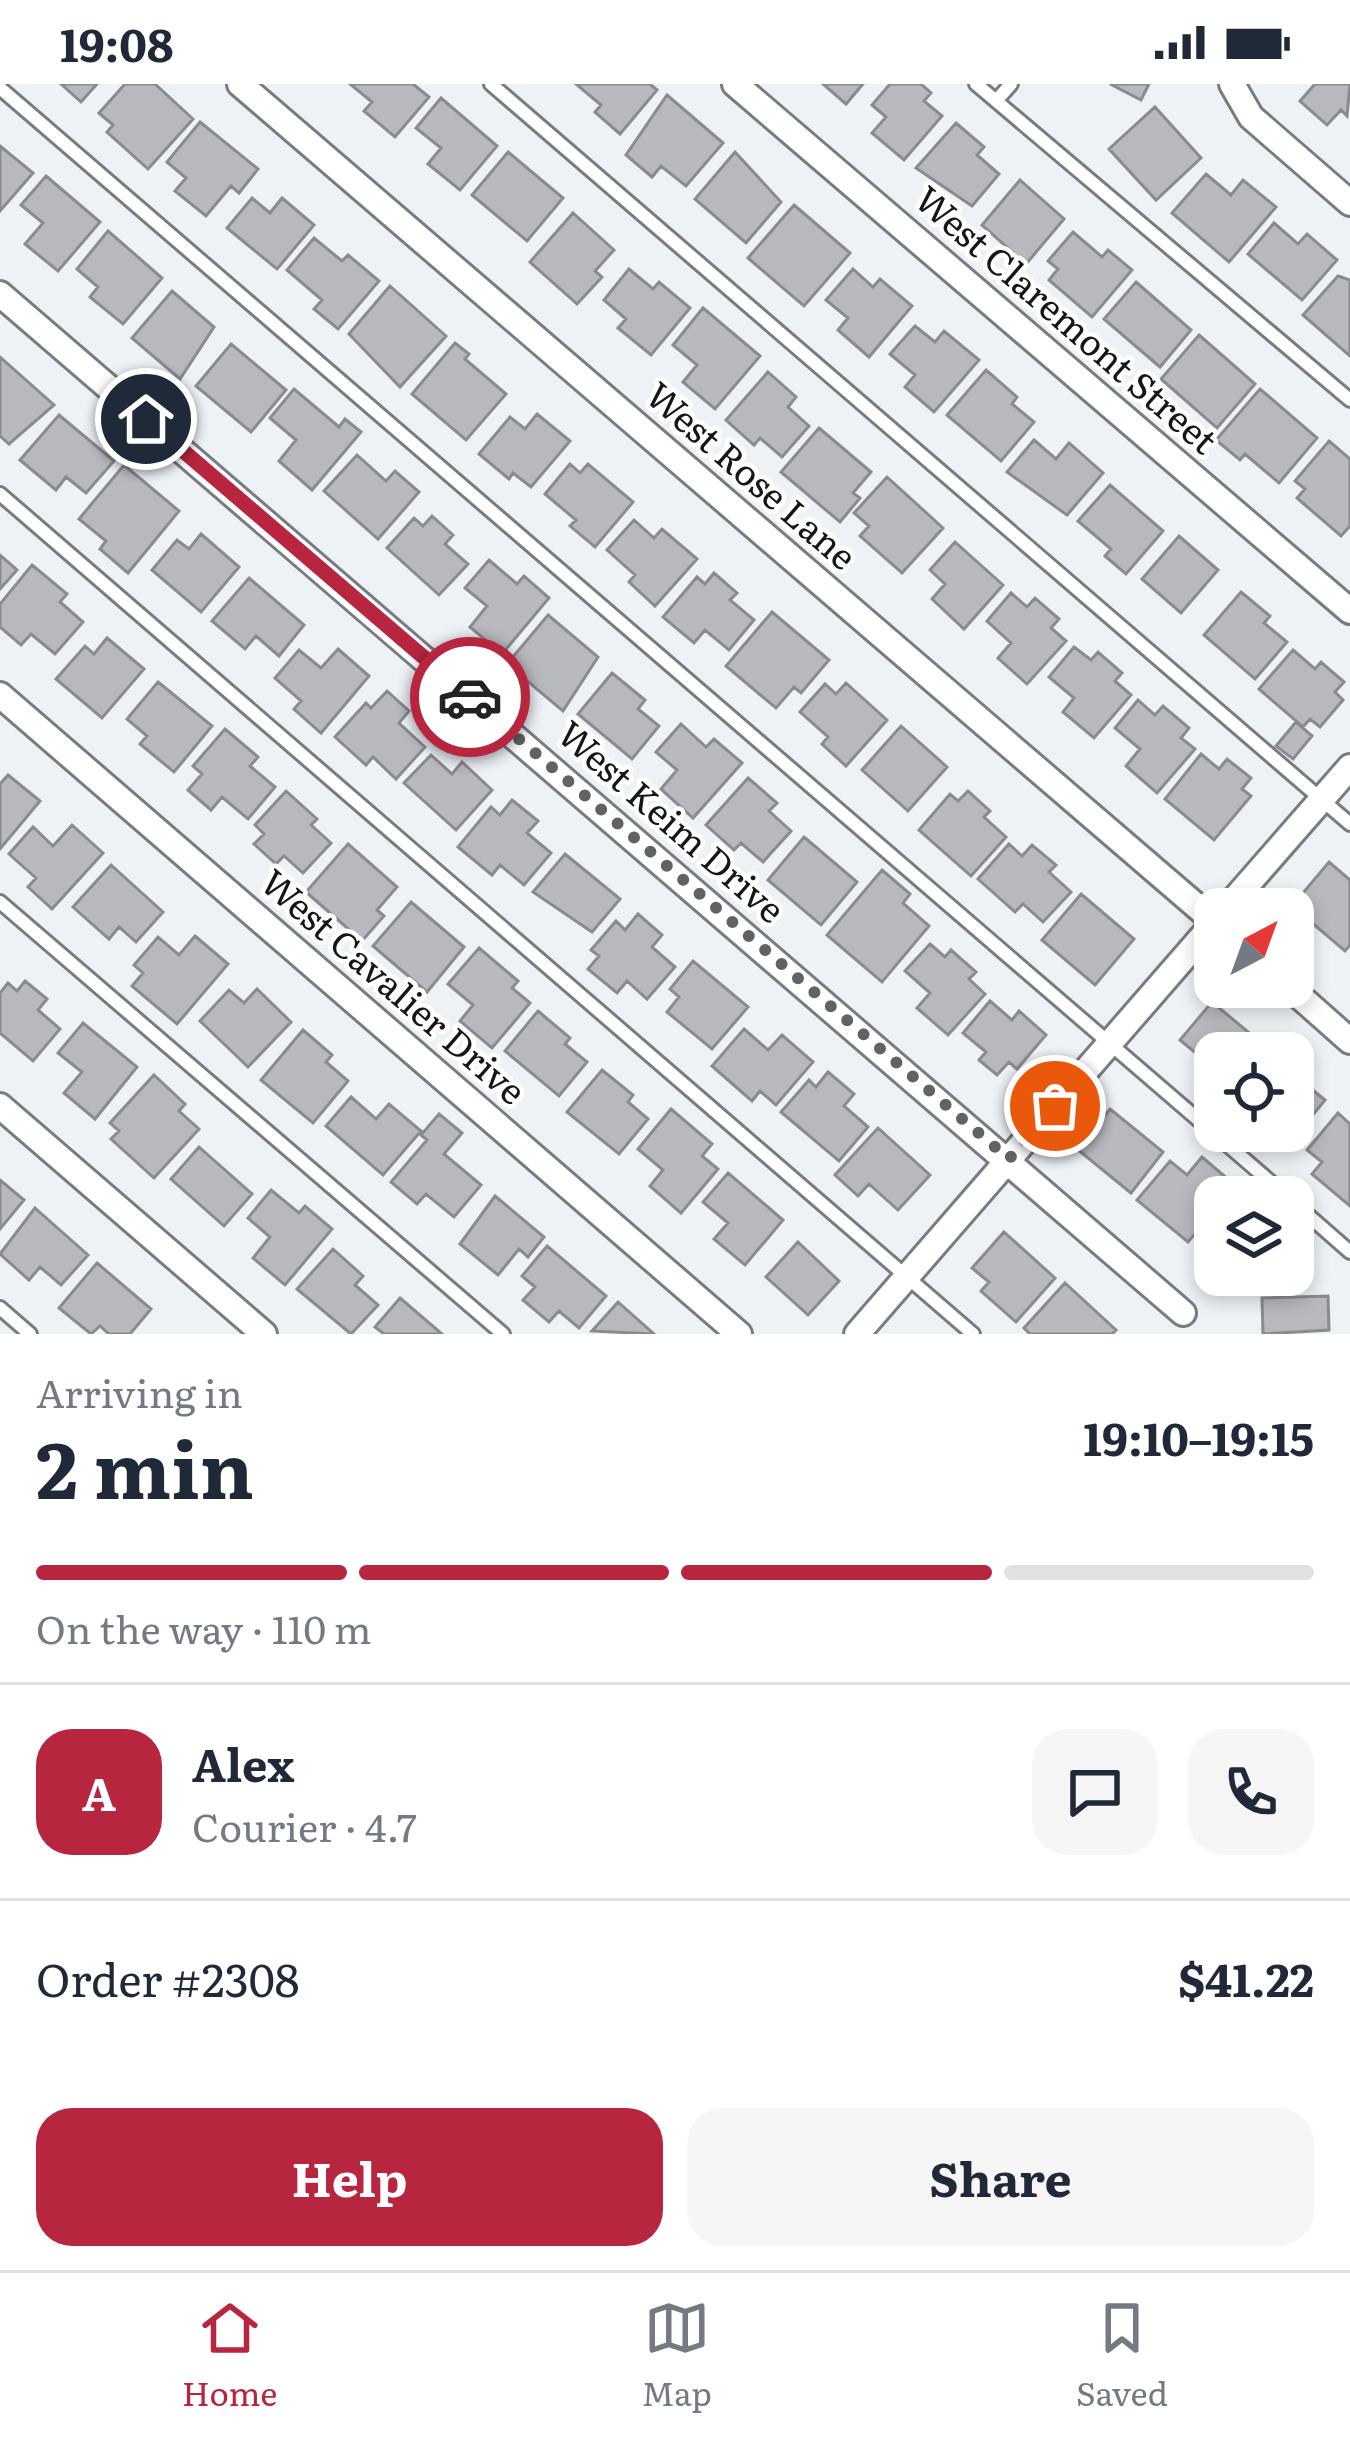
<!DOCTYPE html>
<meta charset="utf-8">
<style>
:root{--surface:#fff;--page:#f6f6f7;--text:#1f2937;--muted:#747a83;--line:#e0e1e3;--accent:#b7263e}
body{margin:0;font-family:Literata,serif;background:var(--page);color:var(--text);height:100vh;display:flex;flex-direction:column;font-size:45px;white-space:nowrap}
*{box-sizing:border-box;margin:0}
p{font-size:39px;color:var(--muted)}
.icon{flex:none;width:66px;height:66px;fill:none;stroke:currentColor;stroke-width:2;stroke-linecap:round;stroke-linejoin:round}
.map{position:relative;height:1250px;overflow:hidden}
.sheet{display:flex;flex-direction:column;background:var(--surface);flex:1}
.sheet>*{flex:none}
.needle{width:78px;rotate:41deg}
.controls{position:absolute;left:1194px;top:804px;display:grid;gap:24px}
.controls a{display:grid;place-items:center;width:120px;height:120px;border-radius:24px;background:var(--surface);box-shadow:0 6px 18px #0003;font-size:60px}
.pin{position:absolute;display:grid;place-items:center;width:102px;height:102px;color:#fff;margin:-51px;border:6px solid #fff;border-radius:50%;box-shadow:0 3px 12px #0007}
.courier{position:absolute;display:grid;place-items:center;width:120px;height:120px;margin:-60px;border:9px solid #b7263e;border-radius:50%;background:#fff;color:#222;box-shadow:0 3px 15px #0007}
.summary em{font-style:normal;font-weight:700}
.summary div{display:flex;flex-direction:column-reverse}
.summary{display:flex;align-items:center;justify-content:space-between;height:204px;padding:0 36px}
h1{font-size:78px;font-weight:700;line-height:90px}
.bar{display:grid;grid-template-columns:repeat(4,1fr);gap:18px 12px;align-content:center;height:144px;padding:0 36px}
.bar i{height:15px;border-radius:9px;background:var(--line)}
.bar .selected{background:var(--accent)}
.bar p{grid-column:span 4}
.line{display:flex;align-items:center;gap:30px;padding:0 36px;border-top:3px solid var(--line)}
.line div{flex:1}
.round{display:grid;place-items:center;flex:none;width:126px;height:126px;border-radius:36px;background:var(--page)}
.button{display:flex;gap:24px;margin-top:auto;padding:24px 36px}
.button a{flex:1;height:138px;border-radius:36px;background:var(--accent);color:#fff;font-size:48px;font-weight:700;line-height:138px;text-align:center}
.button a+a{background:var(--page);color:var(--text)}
.status{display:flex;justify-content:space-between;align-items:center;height:84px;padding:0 60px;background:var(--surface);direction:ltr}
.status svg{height:33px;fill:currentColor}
.tabs{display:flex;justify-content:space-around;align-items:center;height:168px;border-top:3px solid var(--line);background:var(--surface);font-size:33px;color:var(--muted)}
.tabs a{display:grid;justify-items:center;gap:6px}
.tabs .selected{color:var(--accent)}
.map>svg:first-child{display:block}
.building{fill:#b8b9bf;stroke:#8a8b91;stroke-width:3}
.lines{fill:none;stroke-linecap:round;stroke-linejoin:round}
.service-casing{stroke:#787c81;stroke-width:18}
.minor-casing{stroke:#787c81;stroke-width:30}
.service{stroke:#fff;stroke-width:12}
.minor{stroke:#fff;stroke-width:24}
.done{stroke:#606365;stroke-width:12;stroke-dasharray:0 21.6}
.route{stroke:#b7263e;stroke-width:15}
.labels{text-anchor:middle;stroke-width:9;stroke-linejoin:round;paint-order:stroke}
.street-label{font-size:36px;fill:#141617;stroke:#fff}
</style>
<div class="status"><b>19:08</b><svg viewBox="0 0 49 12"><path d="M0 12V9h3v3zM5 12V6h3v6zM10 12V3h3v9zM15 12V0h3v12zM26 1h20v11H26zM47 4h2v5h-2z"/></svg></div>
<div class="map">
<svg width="1350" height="1250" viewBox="0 0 1350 1250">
<rect width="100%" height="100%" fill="#edf2f7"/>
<path class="building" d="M61,0H97L81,18Z
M125,0H155L193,35L148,85L107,48L113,41L99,29Z
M350,0H413L429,13L395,53L364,27L372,18Z
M576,0H650L657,6L620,50L595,28L601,21Z
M823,0H863L846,20Z
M890,0H921L931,9L924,17L942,32L904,76L872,49L886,33L872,21Z
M1110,0H1149L1141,16Z
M1315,0H1350L1347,32L1341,26L1327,41L1300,17Z
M667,11L723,59L686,102L661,82L652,93L626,71Z
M441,14L497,62L460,106L428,80L441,64L416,44Z
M1155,23L1201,74L1156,116L1109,65Z
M200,38L258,85L239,109L231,102L206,132L175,107L186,94L167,78Z
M956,39L984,63L977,71L999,90L972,122L916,84Z
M0,62L33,89L0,127Z
M508,68L563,114L527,157L472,111Z
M735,68L781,118L746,159L695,115Z
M1206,90L1231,111L1243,96L1276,123L1229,178L1172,129Z
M46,92L100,138L58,187L25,160L43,139L21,121Z
M1020,96L1064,135L1026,180L982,141Z
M252,114L270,129L282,114L314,141L277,185L227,144Z
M794,121L850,169L804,222L748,174Z
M573,129L614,166L595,187L602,193L577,220L530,178Z
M1274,139L1298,160L1307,150L1337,176L1302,216L1248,170Z
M108,147L162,194L123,240L90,213L98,203L77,185Z
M1073,148L1102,173L1108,166L1132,186L1092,233L1049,196L1058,185L1048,177Z
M314,154L342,177L348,171L379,197L338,245L314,225L322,216L287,186Z
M629,185L653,205L659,198L690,224L651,271L618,244L626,235L604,216Z
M853,185L873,203L880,195L912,222L869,273L838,246L848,234L826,216Z
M1338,192L1350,196V272L1303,231Z
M1136,198L1191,246L1160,283L1104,235Z
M390,202L446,252L400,303L349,250Z
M172,207L214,243L180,295L132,254Z
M703,224L760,272L715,325L683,298L697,281L673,261Z
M915,242L935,258L944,247L979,276L934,328L905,303L915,291L890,270Z
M1199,251L1255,300L1217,344L1161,295Z
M455,259L469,270L465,275L506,310L466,356L412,310Z
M231,260L286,306L251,348L196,302Z
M0,273L54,321L9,360L0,352Z
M986,286L1017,313L1012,320L1034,338L1001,377L947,331Z
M768,288L796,313L788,323L809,342L782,373L760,354L754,361L726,336Z
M294,305L339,343L345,335L361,348L312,406L279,377L296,356L270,334Z
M1260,305L1317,354L1279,399L1245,370L1240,376L1216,356Z
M537,330L570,357L531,403L513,389L509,395L479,370L510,333L525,345Z
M59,331L114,377L86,409L66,393L56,406L20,376Z
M819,344L871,388L853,409L860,414L840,438L781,388Z
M1034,356L1056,375L1069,359L1103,389L1067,431L1007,388Z
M1329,357L1350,375V442L1341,452L1297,414L1305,405L1295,397Z
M357,371L386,397L395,387L419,408L378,455L324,407Z
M570,380L580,389L588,380L633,418L595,463L570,442L576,436L545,410Z
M124,381L179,427L128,489L100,465L106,457L79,435Z
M887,393L943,444L902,489L860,452L869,442L854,429Z
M1110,401L1163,447L1126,490L1105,472L1111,465L1078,437Z
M432,432L453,451L445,460L468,480L439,511L387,464L414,434L423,442Z
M634,436L654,454L662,445L697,475L655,522L629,498L635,491L607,466Z
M201,450L239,483L201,528L152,486L177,456L189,465Z
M1179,452L1218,486L1181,529L1142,495Z
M955,458L1003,501L964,545L932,515L945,500L930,486Z
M0,471L17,486L0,505Z
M489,476L517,500L524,492L549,514L502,570L470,543L487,522L465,504Z
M32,481L67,510L60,518L83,538L55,570L31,550L21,561L0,543V520Z
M714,489L737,509L730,516L754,536L729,566L705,546L694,559L663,533L697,493L705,500Z
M249,494L304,541L279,572L256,552L245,565L212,537Z
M1241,508L1270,532L1264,539L1287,558L1255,595L1204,551Z
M1011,509L1027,523L1035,514L1059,535L1051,544L1066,557L1027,600L998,574L1011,559L987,537Z
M772,528L829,576L801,609L794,603L776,624L726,582Z
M548,531L598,573L563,627L507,580Z
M107,554L144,585L102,634L56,595L85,562L94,570Z
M1074,563L1091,576L1098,568L1122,589L1115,597L1131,611L1094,654L1063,628L1074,614L1049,593Z
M338,565L369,592L321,649L294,625L301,617L275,594L299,566L321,584Z
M1293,566L1315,585L1321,578L1344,598L1335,608L1343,616L1320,643L1310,635L1303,643L1259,605Z
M612,589L645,616L638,625L659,642L632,675L578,630Z
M158,598L212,642L174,688L140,660L147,652L127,635Z
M846,599L887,636L846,682L822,660L828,653L800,628L825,600L836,610Z
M387,607L409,627L399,639L425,663L396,695L373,673L366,681L335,653L366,619L371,624Z
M1138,616L1155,631L1163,622L1189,644L1181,654L1195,665L1157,709L1126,682L1140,665L1115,644Z
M1296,638L1312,652L1293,675L1276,662Z
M681,640L706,663L714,655L742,679L693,734L661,705L677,686L656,668Z
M901,642L947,683L908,727L862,686Z
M225,645L258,673L250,682L275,703L248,735L222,713L211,726L188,706L202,690L193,682Z
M1201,670L1219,685L1227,675L1251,694L1242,705L1251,712L1214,756L1165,715Z
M431,671L452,690L462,678L492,706L456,746L404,699Z
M8,691L40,717L0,765V700Z
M748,694L777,719L769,727L791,747L763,778L741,759L734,766L706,741Z
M286,707L317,735L311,741L331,759L303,789L284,772L276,780L254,760L264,750L255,741Z
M968,707L990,727L984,733L1006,753L971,792L919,746L950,710L958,717Z
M512,716L538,737L527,749L551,769L524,801L500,781L492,791L458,763L491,723L500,731Z
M72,741L103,769L52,825L28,803L36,794L9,770L33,743L53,762Z
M804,753L857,798L821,841L768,796Z
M348,760L397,803L377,826L384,832L362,857L306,808Z
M1009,760L1022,772L1032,761L1056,781L1049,788L1071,808L1043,838L1023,820L1015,828L978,795Z
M565,770L620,815L592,848L533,808Z
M1329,778L1350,796V861L1345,867L1292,822Z
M111,781L163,828L136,858L119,843L109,855L73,823Z
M882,786L910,810L903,819L929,842L882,898L827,851Z
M1081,810L1134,855L1095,901L1042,856Z
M411,818L464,863L427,908L373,862Z
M638,830L662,851L652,863L675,883L647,915L627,897L617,909L588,885L599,872L591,866L616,837L625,846Z
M195,852L228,880L177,940L132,902L143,889L134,881L158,853L179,871Z
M930,860L945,873L951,866L976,888L969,895L985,910L948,951L917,924L930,909L905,887Z
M479,864L518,897L512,904L530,919L492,964L460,937L473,921L448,900Z
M693,877L748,923L712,965L667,928L679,913L670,905Z
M25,897L47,915L38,926L60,945L33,977L0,949V909L8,899L17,907Z
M257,905L291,938L248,983L200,937L229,906L244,919Z
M990,917L1012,936L1019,927L1046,951L1017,985L1009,978L997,991L979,976L986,968L963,949Z
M1212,918L1265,962L1259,969H1215V985L1180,956Z
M538,927L570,954L565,960L587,978L559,1012L505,967Z
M83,939L137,983L95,1035L64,1009L82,988L58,969Z
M744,945L768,966L782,951L813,978L776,1021L760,1007L752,1017L712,982Z
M303,946L332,971L326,978L348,997L313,1039L261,996Z
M602,986L633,1011L628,1018L648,1035L619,1070L567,1028Z
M828,988L854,1010L844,1022L868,1043L839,1077L781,1028L809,996L816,1003Z
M1293,990L1325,1016L1294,1054L1286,1047H1293Z
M154,991L185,1020L179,1027L199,1045L154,1094L111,1055L119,1047L110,1039Z
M351,1013L376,1035L389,1020L421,1047L383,1091L326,1042Z
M671,1025L712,1060L702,1072L718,1085L681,1129L650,1102L663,1086L638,1065Z
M1110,1025L1163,1068L1131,1109L1077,1065Z
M1338,1029L1350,1040V1122L1312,1090L1322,1078L1307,1066Z
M439,1030L462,1049L444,1070L481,1101L454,1133L426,1110L417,1120L391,1098L427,1056L421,1051Z
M878,1044L930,1091L898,1126L869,1100L858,1112L835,1091Z
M199,1063L252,1110L224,1142L171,1095Z
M1202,1073L1236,1102L1227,1113H1215V1127L1188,1158L1137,1116L1170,1077L1187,1091Z
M728,1089L783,1136L745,1181L714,1155L728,1139L703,1118Z
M0,1096L24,1116L0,1145Z
M271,1106L299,1129L305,1122L332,1145L285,1201L253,1174L270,1153L248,1134Z
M495,1112L544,1153L528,1173L519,1165L498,1191L460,1160Z
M35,1124L88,1171L61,1201L40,1183L29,1196L0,1170Z
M1004,1148L1055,1194L1016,1238L981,1207L989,1198L972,1184Z
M798,1158L839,1197L808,1231L766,1193Z
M547,1162L606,1212L579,1244L559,1227L549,1238L523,1216L535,1203L522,1192Z
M333,1165L363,1192L355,1201L378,1221L351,1250L297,1205Z
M97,1179L151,1225L130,1250H109L100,1242L91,1250L59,1224Z
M1065,1199L1116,1246L1112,1250H1030L1024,1244Z
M1328,1212L1329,1246L1263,1250L1262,1214Z
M400,1214L442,1250H384L375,1243Z
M618,1218L654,1250L592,1247Z"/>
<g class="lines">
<defs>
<path id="service" d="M491,0L1350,740
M976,0L1350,316
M0,4L1288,1113
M996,17L1011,0
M0,410L973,1250
M0,818L503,1250
M1293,1118L1350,1168
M0,1224L30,1250"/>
<path id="minor" d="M240,0L1215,838L857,1250
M735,0L1350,527
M1232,0L1251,33L1350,119
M0,210L1183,1229
M0,611L739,1250
M1226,825L1350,683
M1289,903L1350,957
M0,1022L264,1250"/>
</defs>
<use href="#service" class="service-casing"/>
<use href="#minor" class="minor-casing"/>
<use href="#service" class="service"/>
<use href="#minor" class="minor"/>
</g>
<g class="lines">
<path class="done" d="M470,613L1009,1075L1055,1022"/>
<path class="route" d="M146,335L470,613"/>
</g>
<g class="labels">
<g class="street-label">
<text transform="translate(1066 236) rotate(41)" y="13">West Claremont Street</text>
<text transform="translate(751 392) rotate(41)" y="13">West Rose Lane</text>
<text transform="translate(671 738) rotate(41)" y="13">West Keim Drive</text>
<text transform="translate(393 903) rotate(41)" y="13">West Cavalier Drive</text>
</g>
</g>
</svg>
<div class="controls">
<a><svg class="needle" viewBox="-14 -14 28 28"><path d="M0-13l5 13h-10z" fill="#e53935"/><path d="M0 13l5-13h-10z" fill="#747a83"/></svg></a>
<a><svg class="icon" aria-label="locate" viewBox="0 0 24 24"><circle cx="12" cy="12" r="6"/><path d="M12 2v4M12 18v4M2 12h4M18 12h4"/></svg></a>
<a><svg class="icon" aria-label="layers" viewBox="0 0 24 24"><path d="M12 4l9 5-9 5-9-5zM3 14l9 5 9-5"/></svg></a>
</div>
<div class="pin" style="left:1055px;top:1022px;background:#ea580c"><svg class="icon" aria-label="bag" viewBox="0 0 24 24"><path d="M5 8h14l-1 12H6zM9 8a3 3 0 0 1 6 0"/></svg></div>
<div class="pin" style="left:146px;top:335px;background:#1f2937"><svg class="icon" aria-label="home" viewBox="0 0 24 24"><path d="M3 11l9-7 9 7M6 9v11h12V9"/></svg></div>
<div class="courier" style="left:470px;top:613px"><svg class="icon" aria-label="car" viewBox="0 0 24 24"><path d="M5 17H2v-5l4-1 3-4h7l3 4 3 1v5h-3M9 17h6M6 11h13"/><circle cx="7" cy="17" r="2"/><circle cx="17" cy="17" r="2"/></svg></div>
</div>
<section class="sheet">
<div class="summary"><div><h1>2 min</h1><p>Arriving in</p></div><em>19:10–19:15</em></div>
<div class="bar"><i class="selected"></i><i class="selected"></i><i class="selected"></i><i></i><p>On the way · 110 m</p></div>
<div class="line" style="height:216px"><b class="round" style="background:var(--accent);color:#fff">A</b><div><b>Alex</b><p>Courier · 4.7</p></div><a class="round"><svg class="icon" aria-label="chat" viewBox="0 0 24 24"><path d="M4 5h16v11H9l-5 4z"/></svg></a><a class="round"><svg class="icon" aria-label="phone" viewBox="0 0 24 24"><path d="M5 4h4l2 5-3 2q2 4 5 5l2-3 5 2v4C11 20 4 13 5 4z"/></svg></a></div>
<div class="line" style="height:156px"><div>Order #2308</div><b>$41.22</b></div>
<div class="button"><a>Help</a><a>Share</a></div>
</section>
<nav class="tabs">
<a class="selected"><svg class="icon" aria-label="home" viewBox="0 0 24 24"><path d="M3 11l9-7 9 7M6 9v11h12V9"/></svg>Home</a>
<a><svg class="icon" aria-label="map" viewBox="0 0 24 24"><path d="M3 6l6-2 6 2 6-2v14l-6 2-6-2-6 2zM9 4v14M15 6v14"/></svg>Map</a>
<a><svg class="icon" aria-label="saved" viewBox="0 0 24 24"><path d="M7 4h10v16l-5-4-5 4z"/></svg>Saved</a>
</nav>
